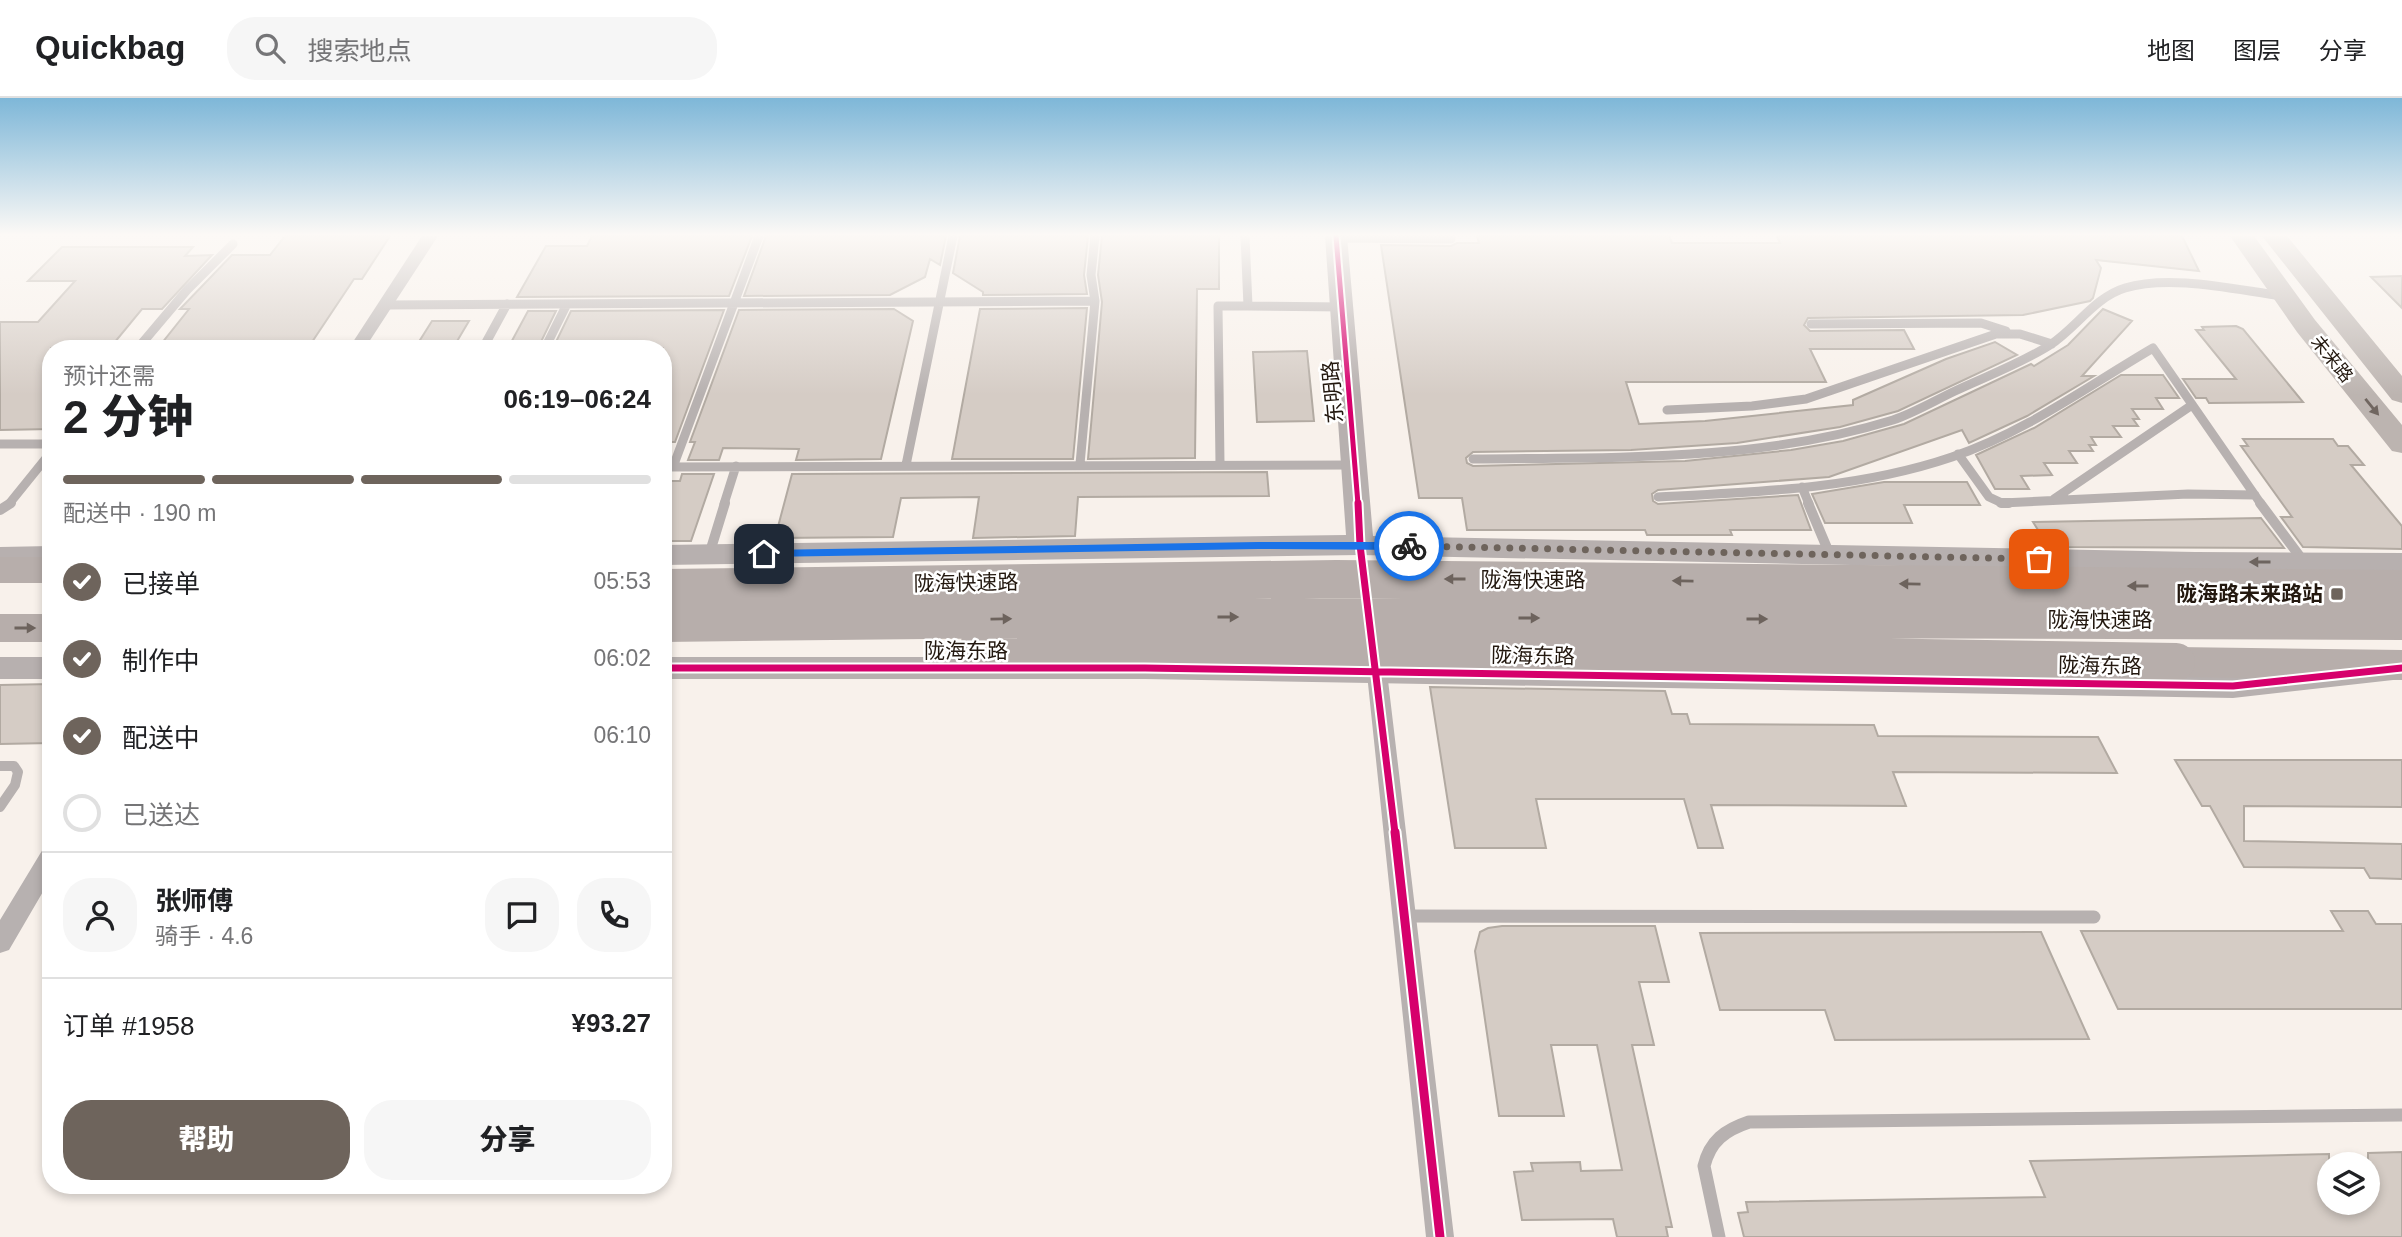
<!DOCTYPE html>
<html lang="zh">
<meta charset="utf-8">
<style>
:root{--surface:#fff;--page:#f6f6f6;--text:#202124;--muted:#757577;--line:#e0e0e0;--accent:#6e645c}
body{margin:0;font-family:Helvetica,"Noto Sans SC",sans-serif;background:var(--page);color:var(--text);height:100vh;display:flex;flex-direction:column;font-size:26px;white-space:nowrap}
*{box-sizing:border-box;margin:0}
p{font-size:23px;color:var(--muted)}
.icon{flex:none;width:38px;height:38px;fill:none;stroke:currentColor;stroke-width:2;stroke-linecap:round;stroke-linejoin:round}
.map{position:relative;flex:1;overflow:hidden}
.side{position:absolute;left:42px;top:242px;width:630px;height:854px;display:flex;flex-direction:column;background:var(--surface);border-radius:28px;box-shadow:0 4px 10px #0003}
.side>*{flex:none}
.fabs{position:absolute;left:2317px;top:1054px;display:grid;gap:14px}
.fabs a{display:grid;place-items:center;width:63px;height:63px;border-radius:50%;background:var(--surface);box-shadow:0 4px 10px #0003;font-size:35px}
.pin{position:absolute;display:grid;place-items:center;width:60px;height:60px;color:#fff;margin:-30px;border-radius:14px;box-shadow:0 4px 10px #0006}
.courier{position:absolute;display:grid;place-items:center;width:70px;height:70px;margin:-35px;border:5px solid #1a73e8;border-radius:50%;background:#fff;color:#222;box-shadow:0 2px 9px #0007}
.headline em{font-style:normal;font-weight:800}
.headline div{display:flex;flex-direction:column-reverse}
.headline{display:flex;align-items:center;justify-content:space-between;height:119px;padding:0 21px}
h1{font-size:46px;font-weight:800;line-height:52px}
.bar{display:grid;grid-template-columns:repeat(4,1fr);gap:10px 7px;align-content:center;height:84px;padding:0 21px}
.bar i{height:9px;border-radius:5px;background:var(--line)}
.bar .selected{background:var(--accent)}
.bar p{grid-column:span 4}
.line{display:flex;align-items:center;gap:18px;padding:0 21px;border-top:2px solid var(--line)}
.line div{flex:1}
.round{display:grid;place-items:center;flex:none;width:74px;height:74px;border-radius:28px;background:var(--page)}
ol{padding:0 21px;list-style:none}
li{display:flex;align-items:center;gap:21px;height:77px}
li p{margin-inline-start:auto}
li .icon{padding:7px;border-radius:50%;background:var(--accent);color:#fff;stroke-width:4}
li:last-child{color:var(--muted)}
li i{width:38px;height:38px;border:4px solid var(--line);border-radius:50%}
.cta{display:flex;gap:14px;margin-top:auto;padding:14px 21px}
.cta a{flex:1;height:80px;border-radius:28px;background:var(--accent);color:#fff;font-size:28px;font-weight:800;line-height:80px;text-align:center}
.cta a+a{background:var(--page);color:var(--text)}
header{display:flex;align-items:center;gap:42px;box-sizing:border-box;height:98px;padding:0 35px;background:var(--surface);border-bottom:2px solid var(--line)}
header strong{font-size:33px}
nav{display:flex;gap:38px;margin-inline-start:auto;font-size:24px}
.search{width:490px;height:63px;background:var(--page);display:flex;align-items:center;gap:18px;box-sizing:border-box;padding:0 24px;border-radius:28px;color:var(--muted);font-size:26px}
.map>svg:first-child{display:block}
.building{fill:#d5ccc5;stroke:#b2aaa2;stroke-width:2}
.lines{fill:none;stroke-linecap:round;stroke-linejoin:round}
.lane-far2{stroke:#b7b1b0;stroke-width:9}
.lane-far1{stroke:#b7b1b0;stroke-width:10}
.lane{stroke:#b7b1b0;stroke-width:13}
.street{fill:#b7b1b0;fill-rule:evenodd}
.secondary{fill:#b7b0af;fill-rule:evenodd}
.primary{fill:#bcb4b0;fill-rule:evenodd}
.highway{fill:#b7aeab;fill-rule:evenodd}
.highway-bridge{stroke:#b7aeab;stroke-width:38}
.cycleway-far2-casing{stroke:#fff;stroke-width:9}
.cycleway-far1-casing{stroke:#fff;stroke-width:11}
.cycleway-casing{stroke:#fff;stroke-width:13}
.cycleway-far2{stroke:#d6006c;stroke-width:5}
.cycleway-far1{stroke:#d6006c;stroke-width:7}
.cycleway{stroke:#d6006c;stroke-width:9}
.oneway{fill:#706660}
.oneway2{fill:#6d645f}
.oneway3{fill:#6d635d}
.route{fill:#1a73e8}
.done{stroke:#6e645c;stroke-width:7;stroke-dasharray:0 12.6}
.poi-dot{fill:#6e645c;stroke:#fff;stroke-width:2.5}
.labels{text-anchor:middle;stroke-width:5;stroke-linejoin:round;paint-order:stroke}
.far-street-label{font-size:18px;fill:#23180f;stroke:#fff}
.street-label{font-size:21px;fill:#23180f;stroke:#fff}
.poi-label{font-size:21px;font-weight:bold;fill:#23180f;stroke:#fff;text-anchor:end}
</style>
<header>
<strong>Quickbag</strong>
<div class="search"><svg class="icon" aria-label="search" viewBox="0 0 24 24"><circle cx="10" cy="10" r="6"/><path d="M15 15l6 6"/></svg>搜索地点</div>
<nav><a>地图</a><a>图层</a><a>分享</a></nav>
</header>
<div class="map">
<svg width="2402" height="1139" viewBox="0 0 2402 1139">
<rect width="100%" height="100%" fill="#f8f1eb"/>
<path class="building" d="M285,138H390L362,181H354L308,250H158L189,211H180L232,157H270Z
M592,138H752L729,198L517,199L546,148H587Z
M766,138H946L940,167L930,161L925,179L890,197L744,198Z
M960,138H1088L1084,177L1087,196L983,197V194L953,175Z
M1102,138H1219V191H1197L1195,360L1088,361L1102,204L1098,177Z
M1477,138H1669L1672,145H1780L1777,138H2182L2199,173L2096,162L2101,170L2093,200L2090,203L2023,217L1808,220L1804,227L1810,233L1904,232L1914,251H1810L1826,284H1626L1639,326L1705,323L1853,307V302L1946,261L1995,244L2017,257L1898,313L1840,329L1737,345L1631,352L1473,354L1466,360L1467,365L1473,368L1685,363L1791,352L1843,343L1904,326L2031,266L2034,268L2068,247L2103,211L2132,223L2082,278H2094L2027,318L1969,345L1962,332L1829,379L1658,392L1652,396L1653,403L1658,406L1798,397L1811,432H1730L1732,437H1647L1645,432H1467L1462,400H1419L1381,147L1451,148L1457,145H1479Z
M62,149H193L185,158L212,157L162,211H142L110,250H51V331L0,332V224H38L75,183H28Z
M2402,178V210L2371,179Z
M1087,210L1073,361H952L980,211Z
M894,211L913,223L881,361L796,362L799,351L723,350L719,362H688L695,344H690L739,212Z
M724,212L675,344H663V250H553L571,213Z
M528,213H556L538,250H508Z
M432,223H469L453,250H415Z
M2236,228L2243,231L2303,304L2209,305L2206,300H2196L2183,281H2236L2196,232H2204L2202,229Z
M1307,253L1314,323L1257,324L1253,254Z
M2121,277H2163L2179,300H2156L2163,311H2132L2139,321H2133L2138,328H2113L2121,339H2091L2096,347H2089L2093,353H2069L2077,365H2044L2052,377L2021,378L2029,391H1995L1976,357L2034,330Z
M2243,341H2333L2338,348H2348L2364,367H2351L2402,428V451L2303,449L2281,419H2292L2241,348H2248Z
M1267,374L1269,398L1078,399L1075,438L973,440L979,399L901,400L893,439L775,440L792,376Z
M682,376H714L691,443H663V383H680Z
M1884,384H1967L1980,407H1904L1912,425H1825L1812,396Z
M2261,420L2284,450L2054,449L2050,443H2045L2033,424Z
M51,586V645L0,646V587Z
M1430,589L1665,593L1672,616H1687L1690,626L1874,627L1878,638L2098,639L2117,675L1893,674L1906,708L1711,707L1723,750H1698L1684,701H1536L1546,750H1455Z
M2175,662H2402V709L2244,708V743L2402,746V781L2370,780L2364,770L2244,769L2210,708H2202Z
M2331,813H2368L2376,826H2402V911H2118L2081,833H2343Z
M1502,828H1655L1669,884H1639L1654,947H1632L1672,1129H1666L1668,1139H1617L1613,1121L1522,1122L1514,1074L1533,1073L1531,1065L1580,1064L1581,1073L1622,1072L1597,947H1551L1564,1018H1499L1475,853L1480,834L1488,830Z
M2041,834L2089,941L1835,942L1825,912H1720L1700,835Z
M2402,1054V1139H1744L1738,1115L1748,1114L1746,1104L2045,1099L2030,1063L2329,1056V1104H2368V1055Z"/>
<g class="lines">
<path class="lane-far2" d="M1337,140L1451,141L1450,138
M386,207L1095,203
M1248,208L1344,209
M1811,226L1981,225L2006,233
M138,250L187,192L233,146
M483,250L507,206
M545,250L567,206
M1667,312L1752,308L1806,301L1996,236H2020L2052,246
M0,346H51
M1958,356L1989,399L2002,405L2188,396L2255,397
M1473,361C1612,359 1758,364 1893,322C1914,315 1934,303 1955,293C1987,278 2020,266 2050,247C2076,230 2095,199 2125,190C2171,176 2236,192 2283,198
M1080,366L1095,203L1091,177L1095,138
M1220,366L1218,208H1248L1245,138
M906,367L953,138
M663,369L1353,367
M673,369L759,138
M1802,389L1809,406
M1658,399C1757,394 1858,391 1952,359C2024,335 2088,288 2153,250L2261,406
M2054,401L2192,307
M9,406L51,354
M724,406L736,368"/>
<path class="lane-far1" d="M1808,405L1830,457
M2001,405H2009
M2260,405L2304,464
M0,412L11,405
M709,457L725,405
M0,668H14L18,674L15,687L0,709"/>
<path class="lane" d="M1404,818L2094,819
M1719,1139L1704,1068C1710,1043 1725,1032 1749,1024L2402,1017"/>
<path class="street" d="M422,138H438L365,250H349Z
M1375,549L1382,551L1385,557L1454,1139H1426L1365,557L1368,551Z
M51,748V780L9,852L0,855V822L43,751Z"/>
<path class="secondary" d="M1325,138H1347L1373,438L2195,454L2402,455V475L2195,474L1360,457L663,467V447L1346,437Z
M51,448V468L0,469V449Z
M0,559H51V581H0Z
M663,559H1145L2233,576L2402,559V581L2233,600L1145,581H663Z"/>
<path class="primary" d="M2230,138H2254L2315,222L2402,327V355L2392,353L2297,234Z
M2262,138H2287L2402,278V305L2392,302Z"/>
<path class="highway" d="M0,459H51V485H0Z
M0,516H51V544H0Z
M2176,549L2402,552V582L2176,579L2162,574L2157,564L2162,554Z"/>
<path class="highway-bridge" d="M663,490L1336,481L2402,491
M663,525L1189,519L2402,523
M980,545L2176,564"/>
<defs>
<path id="cycleway-far2" d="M1336,138L1358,406"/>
<path id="cycleway-far1" d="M1358,405L1360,447L1395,735
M663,570H1145L2233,588L2402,570"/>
<path id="cycleway" d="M1395,734L1440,1139"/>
</defs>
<use href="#cycleway-far2" class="cycleway-far2-casing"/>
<use href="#cycleway-far1" class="cycleway-far1-casing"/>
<use href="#cycleway" class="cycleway-casing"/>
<use href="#cycleway-far2" class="cycleway-far2"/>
<use href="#cycleway-far1" class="cycleway-far1"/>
<use href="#cycleway" class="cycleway"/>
</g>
<defs><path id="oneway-solid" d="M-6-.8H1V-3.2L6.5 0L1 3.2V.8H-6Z" transform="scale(1.75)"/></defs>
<use class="oneway" href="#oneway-solid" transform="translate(2372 309) rotate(51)"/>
<use class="oneway2" href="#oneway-solid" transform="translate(2260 464) rotate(-180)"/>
<g class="oneway3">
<use href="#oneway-solid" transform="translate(1455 481) rotate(-180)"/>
<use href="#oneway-solid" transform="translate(1683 483) rotate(-179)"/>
<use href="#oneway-solid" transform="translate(1910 486) rotate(-179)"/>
<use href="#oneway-solid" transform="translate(2138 488) rotate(-180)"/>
<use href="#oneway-solid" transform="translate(1228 519)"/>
<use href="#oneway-solid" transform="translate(1529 520)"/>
<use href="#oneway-solid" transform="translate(1001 521) rotate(-1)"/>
<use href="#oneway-solid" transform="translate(1757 521)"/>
<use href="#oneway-solid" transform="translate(25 530)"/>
</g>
<linearGradient id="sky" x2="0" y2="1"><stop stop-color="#7eb7d8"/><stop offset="0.46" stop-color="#fcf9f6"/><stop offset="1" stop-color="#fcf9f6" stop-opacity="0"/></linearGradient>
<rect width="2402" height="297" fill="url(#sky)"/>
<path class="route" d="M1258,444H1409L1414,448L1409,452L1258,451L764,459L759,456L764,452Z"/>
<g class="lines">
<path class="done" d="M1409,448L2039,461"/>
</g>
<rect class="poi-dot" x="2330" y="489" width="14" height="14" rx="3.5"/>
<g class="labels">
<g class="far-street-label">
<text transform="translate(2332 261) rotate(51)" y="6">未来路</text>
</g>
<g class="street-label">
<text transform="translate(1333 294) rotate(-95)" y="7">东明路</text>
<text x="1533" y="489">陇海快速路</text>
<text transform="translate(966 485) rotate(-1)" y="7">陇海快速路</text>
<text x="2100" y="529">陇海快速路</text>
<text x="966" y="560">陇海东路</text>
<text transform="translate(1533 558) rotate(1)" y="7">陇海东路</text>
<text transform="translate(2100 568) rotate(1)" y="7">陇海东路</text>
</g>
<g class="poi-label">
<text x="2323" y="503">陇海路未来路站</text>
</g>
</g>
</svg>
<div class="fabs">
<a><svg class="icon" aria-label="layers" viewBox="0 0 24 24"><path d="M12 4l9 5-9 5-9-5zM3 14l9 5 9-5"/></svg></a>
</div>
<div class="pin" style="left:2039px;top:461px;background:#ea580c"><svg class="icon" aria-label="bag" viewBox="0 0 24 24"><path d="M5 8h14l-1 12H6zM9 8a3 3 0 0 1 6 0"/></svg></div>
<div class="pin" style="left:764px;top:456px;background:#1f2937"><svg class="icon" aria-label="home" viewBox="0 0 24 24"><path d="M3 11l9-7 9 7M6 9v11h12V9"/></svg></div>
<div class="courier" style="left:1409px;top:448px"><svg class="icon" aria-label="bike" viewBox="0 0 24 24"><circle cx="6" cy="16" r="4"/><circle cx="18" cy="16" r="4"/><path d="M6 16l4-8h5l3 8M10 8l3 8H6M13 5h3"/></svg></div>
<section class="side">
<div class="headline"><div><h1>2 分钟</h1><p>预计还需</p></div><em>06:19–06:24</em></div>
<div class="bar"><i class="selected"></i><i class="selected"></i><i class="selected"></i><i></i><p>配送中 · 190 m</p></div>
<ol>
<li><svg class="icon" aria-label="check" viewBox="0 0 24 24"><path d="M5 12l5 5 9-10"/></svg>已接单<p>05:53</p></li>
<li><svg class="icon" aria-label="check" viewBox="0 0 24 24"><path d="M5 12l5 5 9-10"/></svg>制作中<p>06:02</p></li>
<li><svg class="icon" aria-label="check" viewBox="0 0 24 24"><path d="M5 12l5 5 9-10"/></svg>配送中<p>06:10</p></li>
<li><i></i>已送达</li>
</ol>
<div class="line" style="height:126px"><a class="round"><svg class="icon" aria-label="person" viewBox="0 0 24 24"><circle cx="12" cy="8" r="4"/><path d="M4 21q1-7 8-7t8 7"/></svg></a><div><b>张师傅</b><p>骑手 · 4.6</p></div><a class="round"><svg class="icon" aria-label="chat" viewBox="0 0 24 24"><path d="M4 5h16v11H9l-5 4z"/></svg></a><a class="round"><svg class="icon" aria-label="phone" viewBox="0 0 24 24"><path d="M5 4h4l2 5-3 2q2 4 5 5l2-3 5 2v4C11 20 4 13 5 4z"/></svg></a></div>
<div class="line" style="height:91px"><div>订单 #1958</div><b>¥93.27</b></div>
<div class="cta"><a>帮助</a><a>分享</a></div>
</section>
</div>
